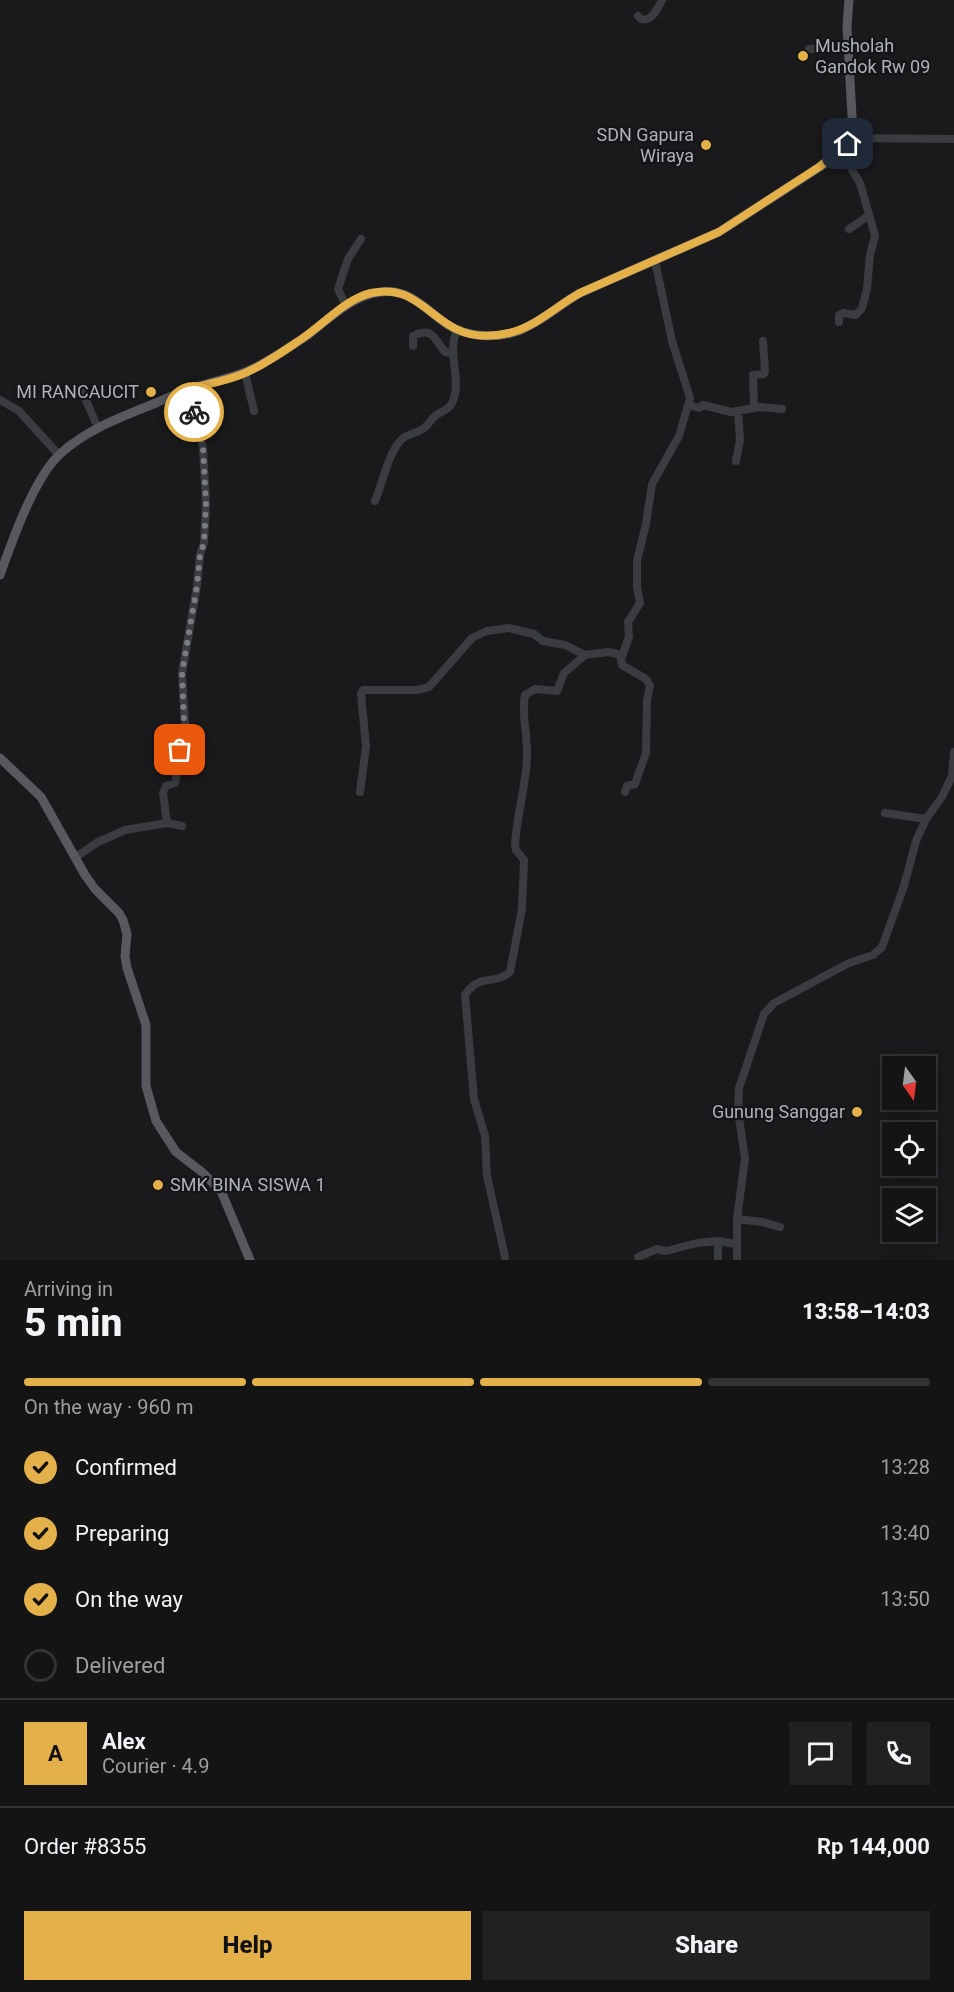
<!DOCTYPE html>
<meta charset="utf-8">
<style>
:root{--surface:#141415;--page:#212122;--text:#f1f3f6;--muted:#9d9ea0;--line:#333334;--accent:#e4b049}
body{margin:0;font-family:Roboto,sans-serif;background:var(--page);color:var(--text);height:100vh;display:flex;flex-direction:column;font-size:22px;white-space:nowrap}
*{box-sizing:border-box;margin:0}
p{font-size:20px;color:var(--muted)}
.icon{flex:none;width:33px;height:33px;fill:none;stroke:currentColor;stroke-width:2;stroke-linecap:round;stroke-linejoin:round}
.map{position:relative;height:1260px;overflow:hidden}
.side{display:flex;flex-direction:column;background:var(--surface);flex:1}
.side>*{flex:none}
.needle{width:39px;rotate:166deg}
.controls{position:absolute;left:882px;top:1056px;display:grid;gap:12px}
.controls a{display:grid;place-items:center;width:54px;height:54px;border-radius:0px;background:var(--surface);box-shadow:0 3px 15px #0003,0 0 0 2px var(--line);font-size:30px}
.pin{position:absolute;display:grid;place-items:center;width:51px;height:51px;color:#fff;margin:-26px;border-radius:12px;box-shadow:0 3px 9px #0006}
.courier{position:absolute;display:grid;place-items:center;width:60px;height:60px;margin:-30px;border:4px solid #e4b049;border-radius:50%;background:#fff;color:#222;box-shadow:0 2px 8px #0007}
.headline em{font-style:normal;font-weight:800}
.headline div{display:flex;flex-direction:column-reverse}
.headline{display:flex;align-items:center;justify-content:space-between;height:102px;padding:0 24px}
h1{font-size:39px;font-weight:800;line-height:45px}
.bar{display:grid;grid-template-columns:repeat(4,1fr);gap:9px 6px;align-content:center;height:72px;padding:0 24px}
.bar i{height:8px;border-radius:4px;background:var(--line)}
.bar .active{background:var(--accent)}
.bar p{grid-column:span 4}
.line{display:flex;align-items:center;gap:15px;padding:0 24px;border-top:2px solid var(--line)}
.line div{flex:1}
.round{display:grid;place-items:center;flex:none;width:63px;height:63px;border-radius:0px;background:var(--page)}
ol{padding:0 24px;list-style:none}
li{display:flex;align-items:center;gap:18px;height:66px}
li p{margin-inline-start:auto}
li .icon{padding:6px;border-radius:50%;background:var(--accent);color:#111;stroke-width:4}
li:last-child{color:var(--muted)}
li i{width:33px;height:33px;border:3px solid var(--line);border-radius:50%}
.action{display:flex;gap:12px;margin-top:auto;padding:12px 24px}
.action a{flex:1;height:69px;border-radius:0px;background:var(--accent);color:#111;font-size:24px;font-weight:800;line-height:69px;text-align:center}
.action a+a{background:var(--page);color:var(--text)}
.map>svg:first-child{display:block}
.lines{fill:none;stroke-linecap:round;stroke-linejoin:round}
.minor{stroke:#3b3c40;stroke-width:8}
.major{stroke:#57595f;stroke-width:9}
.done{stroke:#7a7c83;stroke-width:6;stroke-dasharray:0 10.8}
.route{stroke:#e4b049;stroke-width:8}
.poi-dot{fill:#e4b049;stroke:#151517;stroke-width:2}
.labels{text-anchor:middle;stroke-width:4.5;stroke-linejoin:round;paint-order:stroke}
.poi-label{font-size:18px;fill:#adb1ba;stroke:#151517;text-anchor:end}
</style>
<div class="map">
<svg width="954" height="1260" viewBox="0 0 954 1260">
<rect width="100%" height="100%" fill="#1a1a1c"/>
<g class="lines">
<path class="minor" d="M638,16L641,19C652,22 657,9 662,0
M809,49H849
M852,138L954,139
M849,229L868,216
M346,306L338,289L348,259L361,239
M839,322V315L844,313L856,315L862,308L867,289L870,255L875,236L860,183L841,152
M413,346V336C433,326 434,339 445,352L452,353
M245,373L254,411
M81,389L98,428
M0,400L19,411L59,455
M689,405L699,408L703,405L731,412L760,407L782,409
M754,408L753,375L764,374L765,372L763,341
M736,461L740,440L738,411
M375,501C383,482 387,457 400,441C406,434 414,434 421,430C427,427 429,422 434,417C439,411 449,411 452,403C463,380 446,353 457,330
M360,792L366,746L361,694L363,690H417L429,687L472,638L487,631L509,628L534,634L543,641L565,645L585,655
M625,792L627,786L635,784L646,753L647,700L650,686L646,679L622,665L621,659L629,637L628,622L640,603L637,587V561L646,524L652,484L679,436L690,398L672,341L655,261
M885,813L926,819
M167,823L182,826
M76,857L98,842L125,830L167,823L163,793L166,786L175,783L185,724L182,673L197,586L200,555L204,543L206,504L203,447L188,389
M737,1219L763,1222L780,1227
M505,1257L487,1176L485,1136L474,1099L465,995C480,972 494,986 510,972L522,909L524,860L516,850L515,844C517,814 526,786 527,756C528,736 521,715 525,695L535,689L557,691L564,673L585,655L608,652L622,655
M638,1257L657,1249L666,1251L697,1243L718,1241L736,1244
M718,1260V1241
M737,1260V1219L745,1158L738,1111L739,1088L764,1014L774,1003L849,963L873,955L882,947L904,886L916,841L926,819L942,797L952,776L954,752"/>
<path class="major" d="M0,575C12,541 34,478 60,454C86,430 123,416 156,403C167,398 178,393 189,389C214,381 239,377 262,364C278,355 293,345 308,335C330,318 352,295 381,292C410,288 427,311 448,325C468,337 496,339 518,331C541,322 559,305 580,293L719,232L832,159L848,144L853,133L847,27L849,0
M0,758L41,797L85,875L95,889L119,913L123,920L127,934L125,956L127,968L146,1025V1086L156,1121L176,1152L202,1172L221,1191L250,1260"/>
</g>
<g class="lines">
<path class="done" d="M180,750L184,724L182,673L197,586L200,555L204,543L206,504L203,447L194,412"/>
<path class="route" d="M194,412L188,389C207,384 227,381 245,373C266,364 285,350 303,338C325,323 346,299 371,293C412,284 426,314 456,329C472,337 492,337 509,333C536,327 556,306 580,293L719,232L819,167L848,144"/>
</g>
<g class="poi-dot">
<circle cx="803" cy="56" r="6"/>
<circle cx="706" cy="145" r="6"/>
<circle cx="151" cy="392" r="6"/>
<circle cx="857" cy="1112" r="6"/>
<circle cx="158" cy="1185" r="6"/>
</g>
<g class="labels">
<g class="poi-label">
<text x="815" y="52" text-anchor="start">Musholah<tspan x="815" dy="21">Gandok Rw 09</tspan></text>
<text x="694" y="141">SDN Gapura<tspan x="694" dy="21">Wiraya</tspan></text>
<text x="139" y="398">MI RANCAUCIT</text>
<text x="845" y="1118">Gunung Sanggar</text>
<text x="170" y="1191" text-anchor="start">SMK BINA SISWA 1</text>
</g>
</g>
</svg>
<div class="controls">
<a><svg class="needle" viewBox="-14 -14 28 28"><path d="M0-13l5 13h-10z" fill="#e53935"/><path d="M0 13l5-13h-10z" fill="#9d9ea0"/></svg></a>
<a><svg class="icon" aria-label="locate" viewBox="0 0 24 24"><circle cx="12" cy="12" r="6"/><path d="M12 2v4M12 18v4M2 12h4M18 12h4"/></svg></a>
<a><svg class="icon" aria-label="layers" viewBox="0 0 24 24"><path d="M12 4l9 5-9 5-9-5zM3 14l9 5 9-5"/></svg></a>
</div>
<div class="pin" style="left:180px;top:750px;background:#ea580c"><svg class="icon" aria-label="bag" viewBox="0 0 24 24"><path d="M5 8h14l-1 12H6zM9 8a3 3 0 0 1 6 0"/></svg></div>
<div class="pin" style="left:848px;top:144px;background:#1f2937"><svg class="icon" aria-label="home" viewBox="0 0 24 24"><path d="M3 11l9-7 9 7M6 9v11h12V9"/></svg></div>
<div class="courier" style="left:194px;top:412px"><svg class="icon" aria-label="bike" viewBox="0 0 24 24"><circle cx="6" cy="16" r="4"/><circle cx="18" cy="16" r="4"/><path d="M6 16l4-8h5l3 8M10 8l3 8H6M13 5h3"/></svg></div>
</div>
<section class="side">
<div class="headline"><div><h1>5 min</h1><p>Arriving in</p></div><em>13:58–14:03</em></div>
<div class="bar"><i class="active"></i><i class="active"></i><i class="active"></i><i></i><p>On the way · 960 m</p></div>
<ol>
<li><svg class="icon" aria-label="check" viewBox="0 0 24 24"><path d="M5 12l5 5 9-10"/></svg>Confirmed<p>13:28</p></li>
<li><svg class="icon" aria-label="check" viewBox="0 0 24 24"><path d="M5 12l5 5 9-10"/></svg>Preparing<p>13:40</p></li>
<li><svg class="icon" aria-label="check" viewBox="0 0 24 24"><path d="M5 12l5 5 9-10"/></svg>On the way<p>13:50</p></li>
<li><i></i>Delivered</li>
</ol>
<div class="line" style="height:108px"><b class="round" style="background:var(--accent);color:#111">A</b><div><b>Alex</b><p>Courier · 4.9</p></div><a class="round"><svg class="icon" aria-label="chat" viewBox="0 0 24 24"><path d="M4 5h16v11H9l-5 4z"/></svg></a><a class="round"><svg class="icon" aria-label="phone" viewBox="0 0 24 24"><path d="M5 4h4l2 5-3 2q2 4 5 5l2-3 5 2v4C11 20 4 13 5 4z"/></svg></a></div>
<div class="line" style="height:78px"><div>Order #8355</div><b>Rp 144,000</b></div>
<div class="action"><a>Help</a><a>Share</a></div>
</section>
